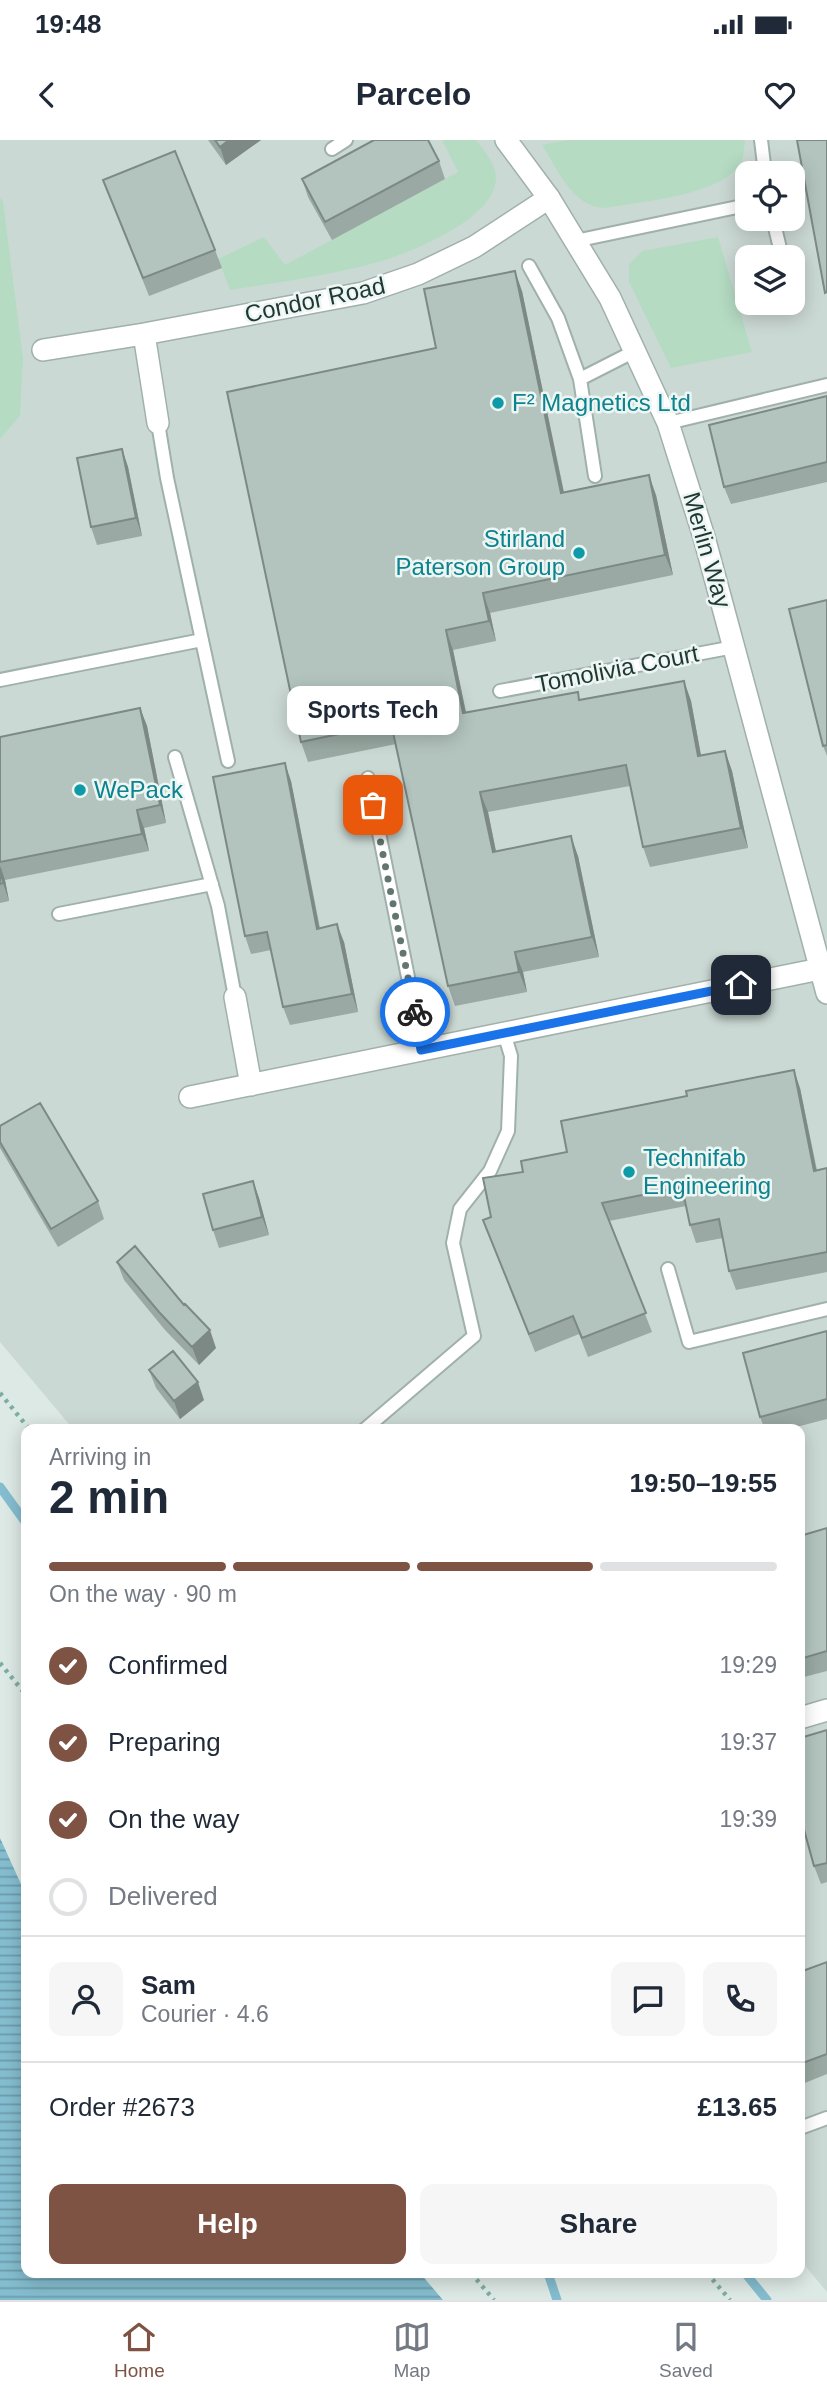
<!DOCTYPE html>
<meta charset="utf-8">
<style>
:root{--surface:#fff;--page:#f6f6f7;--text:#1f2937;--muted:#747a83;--line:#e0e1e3;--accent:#7e5343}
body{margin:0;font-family:Helvetica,sans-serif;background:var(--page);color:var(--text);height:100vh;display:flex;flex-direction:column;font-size:26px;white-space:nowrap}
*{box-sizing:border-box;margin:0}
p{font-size:23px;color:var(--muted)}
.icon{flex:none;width:38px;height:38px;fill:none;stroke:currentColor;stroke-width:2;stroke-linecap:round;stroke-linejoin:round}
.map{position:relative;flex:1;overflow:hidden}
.drawer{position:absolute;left:21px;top:1284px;width:784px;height:854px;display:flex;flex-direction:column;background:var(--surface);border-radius:14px;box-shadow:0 4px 18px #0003}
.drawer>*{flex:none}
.controls{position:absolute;left:735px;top:21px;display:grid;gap:14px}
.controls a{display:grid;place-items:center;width:70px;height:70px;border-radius:14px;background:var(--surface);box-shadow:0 4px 18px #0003;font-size:35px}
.pin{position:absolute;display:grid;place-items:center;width:60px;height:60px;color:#fff;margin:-30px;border-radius:14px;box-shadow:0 4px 10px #0006}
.courier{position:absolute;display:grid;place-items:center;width:70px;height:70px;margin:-35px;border:5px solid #1a73e8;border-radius:50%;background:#fff;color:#222;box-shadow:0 2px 9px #0007}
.bubble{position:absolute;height:49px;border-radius:14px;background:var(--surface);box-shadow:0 4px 18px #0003;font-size:23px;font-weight:700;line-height:49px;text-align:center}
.overview em{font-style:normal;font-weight:700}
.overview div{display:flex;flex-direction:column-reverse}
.overview{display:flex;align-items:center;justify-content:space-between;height:119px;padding:0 28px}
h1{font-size:46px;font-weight:700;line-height:52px}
.bar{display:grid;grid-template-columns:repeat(4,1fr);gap:10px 7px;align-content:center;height:84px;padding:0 28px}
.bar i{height:9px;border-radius:5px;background:var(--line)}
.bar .selected{background:var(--accent)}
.bar p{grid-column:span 4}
.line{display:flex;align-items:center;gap:18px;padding:0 28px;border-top:2px solid var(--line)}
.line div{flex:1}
.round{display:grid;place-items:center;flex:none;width:74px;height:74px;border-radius:14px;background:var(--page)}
ol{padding:0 28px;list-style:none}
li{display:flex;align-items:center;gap:21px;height:77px}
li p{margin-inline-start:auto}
li .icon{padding:7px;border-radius:50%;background:var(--accent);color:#fff;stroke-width:4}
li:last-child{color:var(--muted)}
li i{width:38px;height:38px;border:4px solid var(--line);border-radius:50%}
.action{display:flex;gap:14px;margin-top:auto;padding:14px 28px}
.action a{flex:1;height:80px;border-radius:14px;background:var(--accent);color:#fff;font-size:28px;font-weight:700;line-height:80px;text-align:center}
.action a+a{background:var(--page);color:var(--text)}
.status{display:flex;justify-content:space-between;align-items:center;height:49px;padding:0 35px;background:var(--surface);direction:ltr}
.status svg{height:19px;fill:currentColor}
header{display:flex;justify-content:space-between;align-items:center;height:91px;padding:0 28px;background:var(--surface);font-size:32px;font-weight:700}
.tabs{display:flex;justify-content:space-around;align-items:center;height:98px;border-top:2px solid var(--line);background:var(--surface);font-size:19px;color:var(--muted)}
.tabs a{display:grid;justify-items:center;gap:4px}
.tabs .selected{color:var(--accent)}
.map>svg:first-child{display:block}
.built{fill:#cbd9d4;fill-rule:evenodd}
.grass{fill:#b5dbc3}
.water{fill:url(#water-rules)}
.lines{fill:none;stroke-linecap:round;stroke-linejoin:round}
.stream{stroke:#84bdcf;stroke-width:9}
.service-casing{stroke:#a0b0ac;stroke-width:16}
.minor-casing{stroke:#a0b0ac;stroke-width:24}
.tertiary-casing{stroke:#a0b0ac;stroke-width:24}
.path{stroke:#7dada2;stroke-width:4.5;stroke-dasharray:3.5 5;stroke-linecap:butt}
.service{stroke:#fff;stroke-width:12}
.minor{stroke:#fff;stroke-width:21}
.tertiary{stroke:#fff;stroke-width:21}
.wall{fill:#9aa9a3}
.shaded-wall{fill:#7d8985}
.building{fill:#b3c4be;stroke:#7d8985;stroke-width:2}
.done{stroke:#627671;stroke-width:7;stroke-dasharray:0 12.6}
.route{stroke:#1a73e8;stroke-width:9}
.culture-dot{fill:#0f9aa8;stroke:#edf6f2;stroke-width:2.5}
.labels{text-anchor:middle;stroke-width:5;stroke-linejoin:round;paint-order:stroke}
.street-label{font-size:24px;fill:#1f3833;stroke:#edf6f2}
.culture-label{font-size:24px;fill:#0d838f;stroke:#edf6f2;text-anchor:start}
</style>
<div class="status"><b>19:48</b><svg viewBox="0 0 49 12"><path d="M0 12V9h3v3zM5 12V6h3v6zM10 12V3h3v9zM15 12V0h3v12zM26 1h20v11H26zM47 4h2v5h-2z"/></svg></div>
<header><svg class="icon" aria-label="back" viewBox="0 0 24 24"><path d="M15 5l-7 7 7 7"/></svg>Parcelo<svg class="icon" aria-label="heart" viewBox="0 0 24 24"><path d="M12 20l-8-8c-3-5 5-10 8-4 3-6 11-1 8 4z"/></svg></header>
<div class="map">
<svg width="827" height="2160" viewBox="0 0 827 2160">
<defs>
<pattern id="water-rules" width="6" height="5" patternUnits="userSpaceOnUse" patternTransform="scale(1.75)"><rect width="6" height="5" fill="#84bdcf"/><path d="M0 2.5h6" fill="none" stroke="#6b9ba9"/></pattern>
</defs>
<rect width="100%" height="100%" fill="#dde9e5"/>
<path class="built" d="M0,0H827V2152L800,2120V1290H74L0,1202ZM747,33H793V79H747ZM747,117H793V163H747Z"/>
<path class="grass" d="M442,0H476C484,11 495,22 496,37C497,78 414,111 382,121C332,135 280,142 230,150L218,119L264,97L285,125L458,32Z
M568,0H745C744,8 744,20 739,26C716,56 643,61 606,68C573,68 558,30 542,5Z
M0,58L3,61L23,219L20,276L0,299Z
M718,97L752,212L671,228L629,142V124L642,111Z"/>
<path class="water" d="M0,1698L26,1755V2133H420L443,2160H0Z"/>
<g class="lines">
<path class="stream" d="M0,1347L26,1383
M548,2133L557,2160
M745,2133L767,2160"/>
<defs>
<path id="service" d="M761,0L765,33
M332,9L346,0
M773,79L782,117
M575,101L747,65
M529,126L558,178L580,239L595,336
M792,163L793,165
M580,239L635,211
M158,283L167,338L228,621
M668,283L827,245
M0,540L202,500
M500,551L734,507
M175,617L218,766L235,857
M368,638L416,877L421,910
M59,774L212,744
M668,1129L689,1202L827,1169
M364,1290L474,1196L453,1103L460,1069L490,1031L508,991L511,916L504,893
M800,1988L827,1978"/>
<path id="minor" d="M144,194L158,283
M43,210L144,194L363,153L418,134L474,107L549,58
M235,857L251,945
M190,957L820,829
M800,1578L827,1570"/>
<path id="tertiary" d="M506,0L549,58L610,158L668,283L704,397L827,853"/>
</defs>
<use href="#service" class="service-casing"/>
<use href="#minor" class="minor-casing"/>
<use href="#tertiary" class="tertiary-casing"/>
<path class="path" d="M0,1253L30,1290
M0,1523L26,1555
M471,2133L494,2160
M707,2133L730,2160"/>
<use href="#service" class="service"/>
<use href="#minor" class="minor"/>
<use href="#tertiary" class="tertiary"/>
</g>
<path class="wall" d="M208,0H261L226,25Z
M439,21L445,39L332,100L308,57L302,39Z
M103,40L215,110L222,128L149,156Z
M522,151L564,352L656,355L673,435L490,473L496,501L453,510L466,572L580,560L684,541L691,561L701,616L725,611L732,631L748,708L650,727L643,707L630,646L488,672L496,711L578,716L599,817L523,832L527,852L455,866L448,846L396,604L308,622L301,602L436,208Z
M827,256V342L731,364L724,347Z
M122,309L128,327L142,396L97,405L91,387Z
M827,460V616L823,606Z
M140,568L147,586L166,683L144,688L149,711L5,740L9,761L0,763V597Z
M291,641L320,788L344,802L358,872L290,885L283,867L271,810L251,814L245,796Z
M800,948L817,1030L827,1028V1132L736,1150L729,1131L723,1098L696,1103L690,1085L686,1066L609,1081L652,1192L588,1217L579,1194L535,1212L483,1080L491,1077L523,1032L567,1012Z
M0,986L98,1061L104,1079L58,1107L0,1008Z
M253,1041L259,1058L269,1095L219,1108L213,1090Z
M117,1122L216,1208L199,1225L165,1190L124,1140Z
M827,1191V1279L785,1290H765L760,1277Z
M149,1230L204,1260L180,1279L156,1248Z
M827,1388V1531L800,1538V1410L803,1409Z
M827,1590V1742L821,1744L814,1726Z
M827,1822V1934L800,1945V1832Z"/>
<path class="shaded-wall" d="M229,0H261L226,25L220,7Z
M515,131L522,151L568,373L561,353Z
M122,309L128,327L142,396L136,378Z
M649,335L656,355L673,435L665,415Z
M483,453L490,473L496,501L489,481Z
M446,490L453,510L470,593L463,573Z
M684,541L691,561L705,637L698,616Z
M140,568L147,586L166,683L160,665Z
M725,611L732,631L748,708L741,688Z
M285,623L291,641L323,807L317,789Z
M480,652L488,672L500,732L493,712Z
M137,670L144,688L149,711L142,694Z
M571,696L578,716L599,817L592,797Z
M0,725L5,740L9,761L3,743Z
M337,784L344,802L358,872L352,854Z
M515,812L523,832L527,852L519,832Z
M794,930L800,948L820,1049L814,1031Z
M253,1041L259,1058L269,1095L262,1077Z
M210,1190L216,1208L199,1225L192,1207Z
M198,1242L204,1260L180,1279L174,1261Z"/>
<path class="building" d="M215,0H229L220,7Z
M374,0H428L439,21L325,82L302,39Z
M797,0H827V152L825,153Z
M175,11L215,110L143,138L103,40Z
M515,131L561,353L649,335L665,415L483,453L489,481L446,490L463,573L578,552L579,560L684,541L698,616L725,611L741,688L643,707L626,625L480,652L493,712L571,696L592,797L515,812L519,832L448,846L391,583L301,602L227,252L436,208L424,149Z
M827,256V322L724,347L709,285Z
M122,309L136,378L91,387L77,318Z
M827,460V605L823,606L789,469Z
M140,568L160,665L137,670L142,694L0,722V597Z
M285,623L317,789L337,784L352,854L283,867L267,792L245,796L213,637Z
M0,728L3,743L0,744Z
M794,930L814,1031L827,1028V1112L729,1131L719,1079L690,1085L682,1047L602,1063L646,1173L582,1198L573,1176L529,1194L483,1080L491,1077L483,1038L523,1032L521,1021L567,1012L561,981L687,956L686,951Z
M40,963L98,1061L51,1089L0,1002V986Z
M253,1041L262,1077L213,1090L203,1054Z
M135,1106L184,1165L185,1164L210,1190L192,1207L159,1172L117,1122Z
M827,1191V1259L760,1277L743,1213Z
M173,1211L198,1242L174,1261L149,1230Z
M827,1388V1511L800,1519V1410L803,1409L800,1396Z
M827,1590V1723L814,1726L800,1675V1598Z
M827,1822V1914L800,1924V1832Z"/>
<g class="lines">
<path class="done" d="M373,665L415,872"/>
<path class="route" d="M415,872L421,910L741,845"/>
</g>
<g class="culture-dot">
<circle cx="498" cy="263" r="7"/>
<circle cx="579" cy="413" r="7"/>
<circle cx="80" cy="650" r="7"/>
<circle cx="629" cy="1032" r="7"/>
</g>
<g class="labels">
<g class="street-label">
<text transform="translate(315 160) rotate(-12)" y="8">Condor Road</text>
<text transform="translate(707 410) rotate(74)" y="8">Merlin Way</text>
<text transform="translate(617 529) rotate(-11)" y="8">Tomolivia Court</text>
</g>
<g class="culture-label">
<text x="512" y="271">F² Magnetics Ltd</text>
<text x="565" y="407" text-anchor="end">Stirland<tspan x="565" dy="28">Paterson Group</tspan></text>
<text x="94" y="658">WePack</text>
<text x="643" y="1026">Technifab<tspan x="643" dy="28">Engineering</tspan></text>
</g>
</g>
</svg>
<div class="controls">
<a><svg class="icon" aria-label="locate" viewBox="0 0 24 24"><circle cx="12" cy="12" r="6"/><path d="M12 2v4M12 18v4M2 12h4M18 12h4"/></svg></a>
<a><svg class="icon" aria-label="layers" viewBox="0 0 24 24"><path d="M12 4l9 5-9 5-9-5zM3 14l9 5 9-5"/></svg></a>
</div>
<div class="pin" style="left:373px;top:665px;background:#ea580c"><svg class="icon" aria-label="bag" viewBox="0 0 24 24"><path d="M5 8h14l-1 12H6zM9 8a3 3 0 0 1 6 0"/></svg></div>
<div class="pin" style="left:741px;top:845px;background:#1f2937"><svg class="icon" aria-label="home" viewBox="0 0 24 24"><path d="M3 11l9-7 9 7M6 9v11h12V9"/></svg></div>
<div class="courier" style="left:415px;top:872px"><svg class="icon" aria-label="bike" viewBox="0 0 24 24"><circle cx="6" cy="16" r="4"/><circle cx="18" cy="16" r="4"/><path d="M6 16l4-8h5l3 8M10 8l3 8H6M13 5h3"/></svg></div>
<div class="bubble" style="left:287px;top:546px;width:172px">Sports Tech</div>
<section class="drawer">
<div class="overview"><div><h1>2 min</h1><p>Arriving in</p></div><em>19:50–19:55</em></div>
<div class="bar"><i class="selected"></i><i class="selected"></i><i class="selected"></i><i></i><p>On the way · 90 m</p></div>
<ol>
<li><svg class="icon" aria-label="check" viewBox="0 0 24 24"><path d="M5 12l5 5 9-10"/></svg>Confirmed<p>19:29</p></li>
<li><svg class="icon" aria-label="check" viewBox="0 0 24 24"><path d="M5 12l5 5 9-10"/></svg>Preparing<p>19:37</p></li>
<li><svg class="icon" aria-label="check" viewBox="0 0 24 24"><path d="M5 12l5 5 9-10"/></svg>On the way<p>19:39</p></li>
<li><i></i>Delivered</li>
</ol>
<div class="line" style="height:126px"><a class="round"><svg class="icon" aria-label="person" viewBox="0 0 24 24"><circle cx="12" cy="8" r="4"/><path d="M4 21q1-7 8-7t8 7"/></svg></a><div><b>Sam</b><p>Courier · 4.6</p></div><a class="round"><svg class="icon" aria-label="chat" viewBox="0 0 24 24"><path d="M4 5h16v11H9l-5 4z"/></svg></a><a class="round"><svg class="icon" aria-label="phone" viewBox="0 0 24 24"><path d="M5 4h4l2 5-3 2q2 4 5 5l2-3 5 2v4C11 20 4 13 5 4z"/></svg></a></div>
<div class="line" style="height:91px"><div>Order #2673</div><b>£13.65</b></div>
<div class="action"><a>Help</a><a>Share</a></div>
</section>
</div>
<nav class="tabs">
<a class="selected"><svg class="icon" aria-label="home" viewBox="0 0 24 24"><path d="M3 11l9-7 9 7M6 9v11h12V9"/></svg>Home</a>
<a><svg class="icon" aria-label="map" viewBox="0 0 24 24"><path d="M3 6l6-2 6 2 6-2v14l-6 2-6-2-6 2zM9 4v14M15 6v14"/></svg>Map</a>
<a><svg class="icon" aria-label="saved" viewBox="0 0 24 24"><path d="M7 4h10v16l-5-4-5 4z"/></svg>Saved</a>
</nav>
